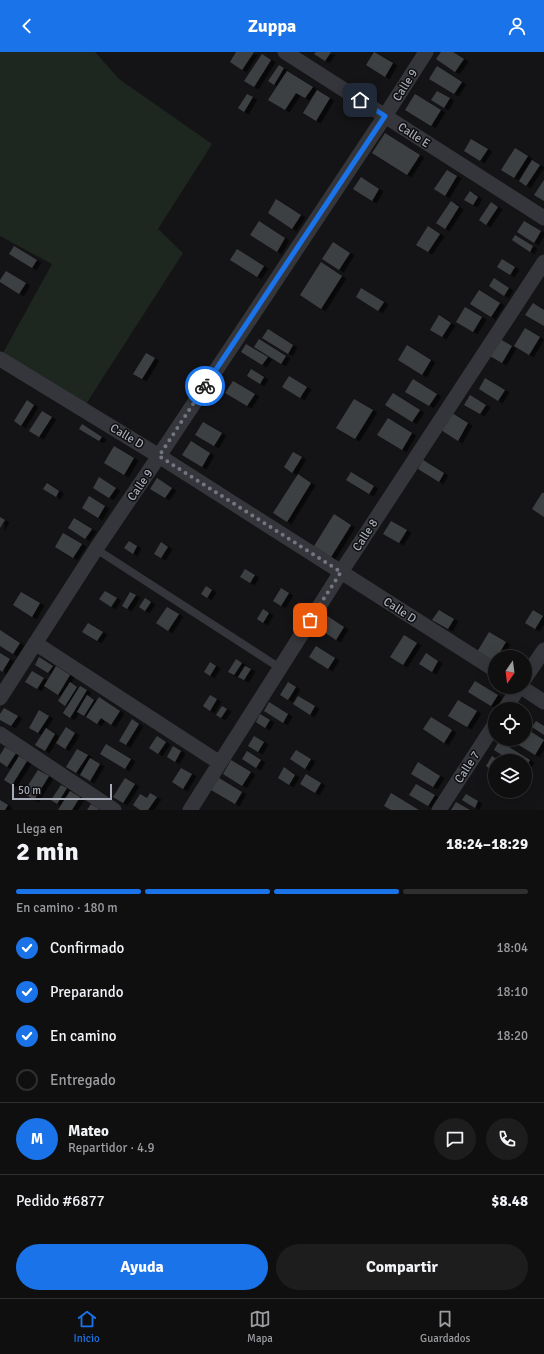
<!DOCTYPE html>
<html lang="es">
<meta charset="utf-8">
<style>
:root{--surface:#0f0f10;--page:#1d1d1e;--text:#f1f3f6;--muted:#9b9c9f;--line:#2f2f30;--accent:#1a73e8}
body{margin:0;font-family:Signika,sans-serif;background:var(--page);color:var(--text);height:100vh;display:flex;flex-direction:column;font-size:15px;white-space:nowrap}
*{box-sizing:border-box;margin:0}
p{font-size:13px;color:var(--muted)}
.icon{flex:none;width:22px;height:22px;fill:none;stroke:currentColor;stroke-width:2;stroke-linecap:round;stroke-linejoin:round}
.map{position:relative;height:758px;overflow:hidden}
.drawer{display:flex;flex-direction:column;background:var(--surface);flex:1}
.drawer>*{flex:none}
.needle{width:26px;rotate:194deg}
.tools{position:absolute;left:488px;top:598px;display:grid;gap:8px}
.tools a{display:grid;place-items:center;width:44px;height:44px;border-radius:50%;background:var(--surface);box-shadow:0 4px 16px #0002,0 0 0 1px var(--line);font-size:20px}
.scale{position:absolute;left:12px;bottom:10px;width:100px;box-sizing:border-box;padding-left:4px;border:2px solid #a6abb7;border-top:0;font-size:11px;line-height:14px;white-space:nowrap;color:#a6abb7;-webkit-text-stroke:3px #0f0f11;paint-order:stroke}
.pin{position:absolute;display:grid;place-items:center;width:34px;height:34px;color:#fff;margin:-17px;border-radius:8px;box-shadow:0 2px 6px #0006}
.courier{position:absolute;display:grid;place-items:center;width:40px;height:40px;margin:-20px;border:3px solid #1a73e8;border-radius:50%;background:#fff;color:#222;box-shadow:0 1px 5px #0007}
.summary em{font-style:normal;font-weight:700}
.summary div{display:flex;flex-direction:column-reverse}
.summary{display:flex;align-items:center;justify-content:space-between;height:68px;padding:0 16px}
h1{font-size:26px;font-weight:700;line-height:30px}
.bar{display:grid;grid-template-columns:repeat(4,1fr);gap:6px 4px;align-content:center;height:48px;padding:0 16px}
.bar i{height:5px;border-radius:3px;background:var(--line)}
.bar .current{background:var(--accent)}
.bar p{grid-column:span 4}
.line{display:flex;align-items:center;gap:10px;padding:0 16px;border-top:1px solid var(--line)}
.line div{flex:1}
.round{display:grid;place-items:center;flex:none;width:42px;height:42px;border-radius:21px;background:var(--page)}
ol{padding:0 16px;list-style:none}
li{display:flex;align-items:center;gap:12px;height:44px}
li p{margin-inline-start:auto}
li .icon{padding:4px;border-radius:50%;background:var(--accent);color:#fff;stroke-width:4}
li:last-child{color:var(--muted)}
li i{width:22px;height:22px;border:2px solid var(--line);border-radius:50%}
.cta{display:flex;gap:8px;margin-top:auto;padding:8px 16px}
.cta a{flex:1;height:46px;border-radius:24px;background:var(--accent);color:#fff;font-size:16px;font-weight:700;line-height:46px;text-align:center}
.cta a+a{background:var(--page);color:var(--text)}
header{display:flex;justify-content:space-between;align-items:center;height:52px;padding:0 16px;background:var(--accent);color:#fff;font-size:18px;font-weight:700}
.menu{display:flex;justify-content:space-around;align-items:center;height:56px;border-top:1px solid var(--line);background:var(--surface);font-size:11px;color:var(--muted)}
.menu a{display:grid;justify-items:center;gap:2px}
.menu .current{color:var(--accent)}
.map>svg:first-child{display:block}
.green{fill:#1e2620}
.building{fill:#3e3f43;filter:url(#shadow)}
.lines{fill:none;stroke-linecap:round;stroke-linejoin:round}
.lane{stroke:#35363b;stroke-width:8}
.street{stroke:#35363b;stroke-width:15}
.done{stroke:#73767f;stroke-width:4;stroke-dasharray:0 7.2}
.route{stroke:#1a73e8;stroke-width:5}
.labels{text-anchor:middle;stroke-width:3;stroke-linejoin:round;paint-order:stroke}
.street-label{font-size:12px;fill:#a6abb7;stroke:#0f0f11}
</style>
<header><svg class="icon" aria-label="back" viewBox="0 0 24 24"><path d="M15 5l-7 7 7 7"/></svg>Zuppa<svg class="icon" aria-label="person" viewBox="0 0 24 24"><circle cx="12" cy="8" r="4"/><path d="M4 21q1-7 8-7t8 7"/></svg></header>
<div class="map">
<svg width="544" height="758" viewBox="0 0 544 758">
<defs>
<filter id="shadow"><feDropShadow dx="4.5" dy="2.5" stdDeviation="0" flood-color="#0009"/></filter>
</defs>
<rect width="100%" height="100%" fill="#141416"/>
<path class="green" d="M0,0H95L119,27L212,92L158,177L183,201L86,352L3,301L52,212L0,184Z"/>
<path class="building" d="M236,0H254L242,18L230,10Z
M316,0H331L325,9L314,2Z
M374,0L393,11L385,25L366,13Z
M441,0H453L464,7L455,20L436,7Z
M262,2L271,8L254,35L244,29Z
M279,13L284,16L274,33L268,29Z
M437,14L462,30L454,42L429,27Z
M287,19L313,35L305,46L296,41L285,58L268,48Z
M317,38L330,46L316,69L303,61Z
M437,39L450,46L444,56L431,48Z
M247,42L253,45L244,60L238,56Z
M415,42L441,58L431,74L405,58Z
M385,81L420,103L407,123L372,101Z
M471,87L488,97L480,109L464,99Z
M515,96L528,104L514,126L501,118Z
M532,108L540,113L526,134L519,129Z
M447,118L457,124L445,144L434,137Z
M361,125L379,137L372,149L353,137Z
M544,128V149L534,143Z
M470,139L478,145L473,153L464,148Z
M276,147L301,163L292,177L268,161Z
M451,149L459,155L445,177L436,171Z
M491,150L498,155L486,173L479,168Z
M259,169L285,186L277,200L250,183Z
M524,169L541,179L534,191L517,180Z
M428,174L440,182L428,200L416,193Z
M515,183L533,194L530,200L512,188Z
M333,190L350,201L339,218L322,207Z
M14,194L37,208L32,216L9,202Z
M237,197L264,214L257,225L230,208Z
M502,207L515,215L510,223L497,215Z
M321,210L342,224L321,257L300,243Z
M6,219L26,231L19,242L0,230V228Z
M494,226L509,236L504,244L489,234Z
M361,236L384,250L378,259L356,245Z
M479,238L500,251L491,265L470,252Z
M533,251L544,258V274L525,263Z
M465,255L482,265L473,280L456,270Z
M439,263L451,271L442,285L430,278Z
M525,276L540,285L529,303L514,294Z
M268,277L293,293L288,302L262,286Z
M498,286L512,294L502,311L488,303Z
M259,287L286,304L281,312L254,295Z
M246,292L268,305L262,313L241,300Z
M407,293L431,308L422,323L398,308Z
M146,301L155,306L142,327L133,322Z
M251,317L264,325L260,332L247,324Z
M289,324L307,335L300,346L282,335Z
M485,326L505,338L498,349L479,337Z
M413,327L437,342L429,354L405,340Z
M233,329L255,342L247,354L225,341Z
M393,341L420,358L412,370L385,353Z
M470,343L486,353L480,362L464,353Z
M354,347L373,358L355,387L336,376Z
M27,348L34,353L21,374L14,369Z
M42,359L52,365L39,385L29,379Z
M452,361L468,371L458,389L441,378Z
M388,366L412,381L402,398L377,383Z
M203,370L222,381L214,394L195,383Z
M82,372L102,385L99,389L79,377Z
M191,389L210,401L202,415L182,403Z
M114,394L134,406L124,423L104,411Z
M293,400L302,405L292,421L284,415Z
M423,408L444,421L439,430L418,417Z
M351,420L374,434L369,442L346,428Z
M298,422L311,431L287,470L273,461Z
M99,425L116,436L109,446L93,436Z
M157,426L172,436L165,446L150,437Z
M47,431L59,439L56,445L43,437Z
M542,441H544V465L532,457Z
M89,444L105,454L98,466L82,456Z
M334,462L351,473L331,505L314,494Z
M0,465L5,468L0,476Z
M74,466L92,477L85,487L68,476Z
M391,469L407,478L399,491L383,482Z
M63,481L82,492L73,506L55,495Z
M129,489L137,494L133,502L124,496Z
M161,490L168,495L161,506L154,502Z
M245,517L255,523L250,531L240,525Z
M206,534L212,538L207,546L201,542Z
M281,536L289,541L281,554L273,549Z
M105,539L117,546L111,555L99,547Z
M21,540L40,551L32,565L13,553Z
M130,540L136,543L127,557L122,554Z
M145,546L151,550L145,559L139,555Z
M167,555L179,562L168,579L156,571Z
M263,557L269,561L263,571L257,567Z
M439,558L454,567L448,577L432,568Z
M533,558L543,564L535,577L525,571Z
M326,563L344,575L336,588L318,576Z
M88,571L103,580L97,589L82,580Z
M0,578L20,591L13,602L0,594Z
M489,580L506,590L497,605H495L494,610L477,600Z
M404,583L417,591L403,613L390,605Z
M316,594L335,606L328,617L309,605Z
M0,601L10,607L2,620L0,618Z
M426,601L438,609L432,620L419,612Z
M39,605L53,614L48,621L35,613Z
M236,607L242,611L234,623L228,620Z
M210,610L216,614L210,624L204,620Z
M56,614L70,623L58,643L44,634Z
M245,614L251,617L244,628L238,625Z
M32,619L44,626L37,637L25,630Z
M475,629L498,643L491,654L468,640Z
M70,630L77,635L65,654L58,649Z
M288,630L296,635L288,648L280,643Z
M80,634L87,638L70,666L63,661Z
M87,643L94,648L84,664L77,660Z
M210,643L217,647L210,659L203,654Z
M298,644L315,654L310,663L293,652Z
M99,645L120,659L111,673L101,666L97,672L86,665Z
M458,648L477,659L467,675L448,664Z
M269,650L288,662L283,671L264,659Z
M222,654L227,657L221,666L216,663Z
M4,656L18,664L11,674L0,668V662Z
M39,658L49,664L38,681L29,676Z
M260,662L270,668L265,676L256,670Z
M431,665L452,678L444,691L423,677Z
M132,667L139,672L126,693L119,689Z
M536,669L544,674V683L532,675Z
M66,675L75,681L65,697L56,691Z
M46,676L55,682L45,699L35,693Z
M525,676L544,688L535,703L509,687H525Z
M157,684L166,690L158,702L149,696Z
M254,684L264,690L258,700L248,694Z
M499,689L530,708L525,716V709H511L494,698Z
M106,692L131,707L125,717L100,702Z
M173,694L181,699L175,710L167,705Z
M5,695L16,701L7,715L0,710V703Z
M77,697L88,703L76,721L66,715Z
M296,698L311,707L305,717L290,707Z
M247,699L261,708L256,716L242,707Z
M19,704L27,709L12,733L4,728Z
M492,704L500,709H495V720L486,714Z
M90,706L100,712L90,729L80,723Z
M231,708L251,720L242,734L223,722Z
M418,710L440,724L433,735L411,722Z
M284,715L295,723L289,733L278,726Z
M181,716L192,722L183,737L172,730Z
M38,718L49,724L34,748L23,741Z
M306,722L321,731L315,741L300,732Z
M125,726L135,732L123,751L113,745Z
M219,726L242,740L235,752L211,738Z
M416,732L435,743L428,754L409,743Z
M61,733L67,736L57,752L51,748Z
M70,739L80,745L72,758H58Z
M150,741L157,745L148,758H140L133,753L140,742L147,746Z
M391,741L419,758H391L384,754Z
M466,742L478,749L475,756L462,748Z
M0,748L8,753L5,758H0Z
M456,750L470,758H451Z
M91,752L99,757V758H87Z"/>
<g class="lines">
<path class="lane" d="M96,497L280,616"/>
<path class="street" d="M285,0L544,166
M0,307L159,404L495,618
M35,591L220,711
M525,626L544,598
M521,635L544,650
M0,646L96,497L159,404L385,64L426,0
M505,657L519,635
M0,682L114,758
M190,758L341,520L544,210
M439,758L495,672"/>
</g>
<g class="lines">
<path class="done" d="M205,334L159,404L341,520L310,568"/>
<path class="route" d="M205,334L385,64L360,48"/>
</g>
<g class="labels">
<g class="street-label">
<text transform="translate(405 33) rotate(-58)" y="4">Calle 9</text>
<text transform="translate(414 83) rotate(33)" y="4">Calle E</text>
<text transform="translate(127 384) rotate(31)" y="4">Calle D</text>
<text transform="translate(140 433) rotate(-56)" y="4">Calle 9</text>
<text transform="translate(365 483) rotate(-57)" y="4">Calle 8</text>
<text transform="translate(400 558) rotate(33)" y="4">Calle D</text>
<text transform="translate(467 715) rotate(-57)" y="4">Calle 7</text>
</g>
</g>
</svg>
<div class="tools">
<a><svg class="needle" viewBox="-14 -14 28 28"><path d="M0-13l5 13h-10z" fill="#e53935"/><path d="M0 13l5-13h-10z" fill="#9b9c9f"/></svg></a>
<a><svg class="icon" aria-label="locate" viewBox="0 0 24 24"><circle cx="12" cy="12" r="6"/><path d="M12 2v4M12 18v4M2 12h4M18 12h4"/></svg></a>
<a><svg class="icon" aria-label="layers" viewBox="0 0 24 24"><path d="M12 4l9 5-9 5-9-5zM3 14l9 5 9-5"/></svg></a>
</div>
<div class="scale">50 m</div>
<div class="pin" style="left:310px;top:568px;background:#ea580c"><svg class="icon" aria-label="bag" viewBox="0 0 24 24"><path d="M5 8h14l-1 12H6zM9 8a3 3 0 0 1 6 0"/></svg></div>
<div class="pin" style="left:360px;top:48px;background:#1f2937"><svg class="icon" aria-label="home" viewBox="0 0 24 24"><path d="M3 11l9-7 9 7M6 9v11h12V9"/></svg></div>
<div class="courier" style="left:205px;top:334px"><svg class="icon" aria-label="bike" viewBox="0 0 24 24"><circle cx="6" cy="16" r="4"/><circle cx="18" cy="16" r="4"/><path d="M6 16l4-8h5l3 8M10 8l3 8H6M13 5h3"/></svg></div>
</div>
<section class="drawer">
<div class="summary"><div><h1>2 min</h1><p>Llega en</p></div><em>18:24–18:29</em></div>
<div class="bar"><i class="current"></i><i class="current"></i><i class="current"></i><i></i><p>En camino · 180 m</p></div>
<ol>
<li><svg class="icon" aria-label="check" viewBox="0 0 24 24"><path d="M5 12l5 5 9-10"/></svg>Confirmado<p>18:04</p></li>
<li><svg class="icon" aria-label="check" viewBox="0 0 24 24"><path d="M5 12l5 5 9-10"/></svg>Preparando<p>18:10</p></li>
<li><svg class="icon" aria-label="check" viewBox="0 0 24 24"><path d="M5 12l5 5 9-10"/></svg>En camino<p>18:20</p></li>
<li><i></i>Entregado</li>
</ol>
<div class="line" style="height:72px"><b class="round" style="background:var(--accent);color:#fff">M</b><div><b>Mateo</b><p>Repartidor · 4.9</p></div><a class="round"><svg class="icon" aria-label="chat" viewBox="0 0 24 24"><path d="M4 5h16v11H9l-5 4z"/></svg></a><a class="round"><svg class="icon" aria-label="phone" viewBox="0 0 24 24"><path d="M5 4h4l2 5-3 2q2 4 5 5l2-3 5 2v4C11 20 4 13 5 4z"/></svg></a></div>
<div class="line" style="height:52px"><div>Pedido #6877</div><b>$8.48</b></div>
<div class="cta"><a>Ayuda</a><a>Compartir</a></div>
</section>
<nav class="menu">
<a class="current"><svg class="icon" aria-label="home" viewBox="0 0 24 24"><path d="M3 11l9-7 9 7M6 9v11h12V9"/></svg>Inicio</a>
<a><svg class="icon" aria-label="map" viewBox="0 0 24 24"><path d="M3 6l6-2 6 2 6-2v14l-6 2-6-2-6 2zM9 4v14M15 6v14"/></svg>Mapa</a>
<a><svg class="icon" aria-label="saved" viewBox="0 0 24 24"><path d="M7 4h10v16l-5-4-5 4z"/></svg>Guardados</a>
</nav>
